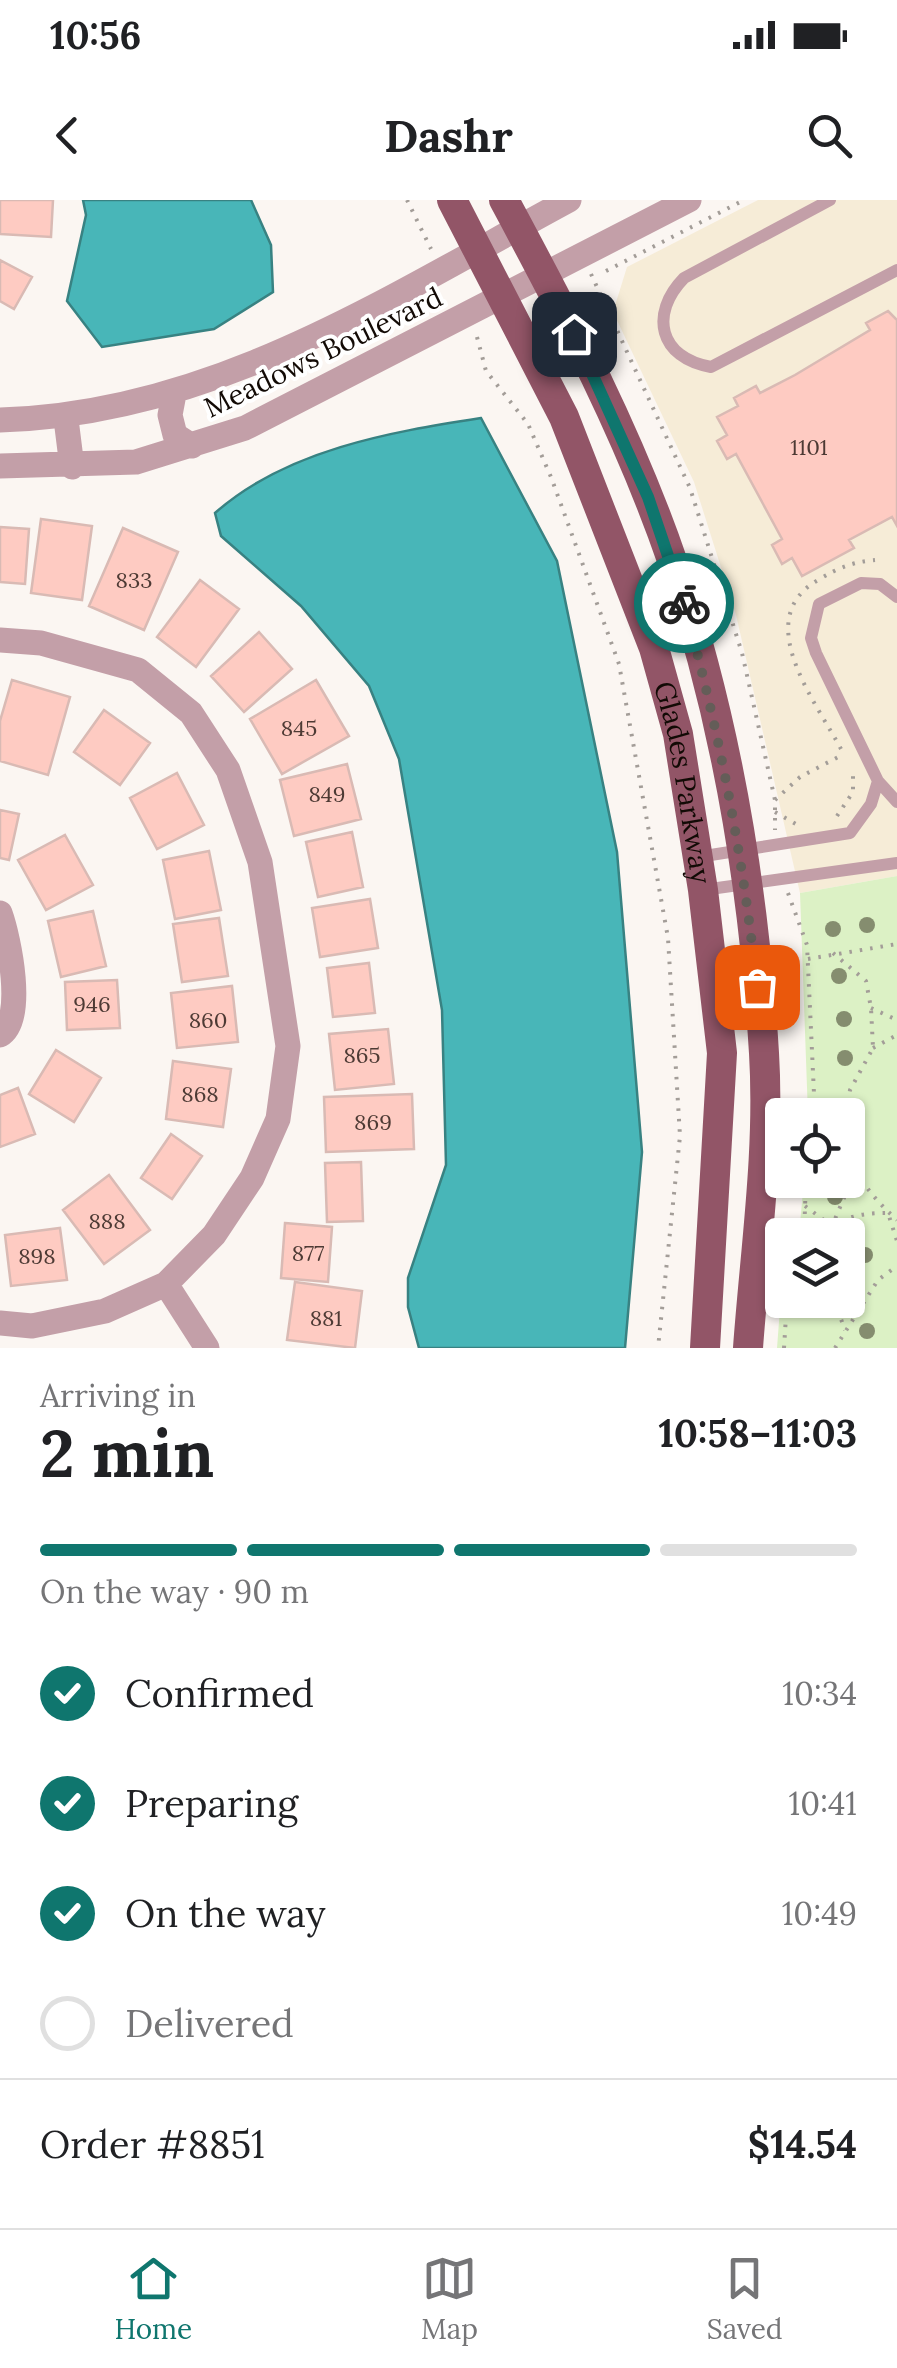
<!DOCTYPE html>
<meta charset="utf-8">
<style>
:root{--surface:#fff;--page:#f2f2f2;--text:#202124;--muted:#757577;--line:#e0e0e0;--accent:#0f766e}
body{margin:0;font-family:Lora,serif;background:var(--page);color:var(--text);height:100vh;display:flex;flex-direction:column;font-size:38px;white-space:nowrap}
*{box-sizing:border-box;margin:0}
p{font-size:32px;color:var(--muted)}
.icon{flex:none;width:55px;height:55px;fill:none;stroke:currentColor;stroke-width:2;stroke-linecap:round;stroke-linejoin:round}
.map{position:relative;height:1148px;overflow:hidden}
.drawer{display:flex;flex-direction:column;background:var(--surface);flex:1}
.drawer>*{flex:none}
.fabs{position:absolute;left:765px;top:898px;display:grid;gap:20px}
.fabs a{display:grid;place-items:center;width:100px;height:100px;border-radius:10px;background:var(--surface);box-shadow:0 2px 8px #0004;font-size:50px}
.pin{position:absolute;display:grid;place-items:center;width:85px;height:85px;color:#fff;margin:-42px;border-radius:20px;box-shadow:0 5px 15px #0006}
.courier{position:absolute;display:grid;place-items:center;width:100px;height:100px;margin:-50px;border:8px solid #0f766e;border-radius:50%;background:#fff;color:#222;box-shadow:0 2px 12px #0007}
.overview em{font-style:normal;font-weight:700}
.overview div{display:flex;flex-direction:column-reverse}
.overview{display:flex;align-items:center;justify-content:space-between;height:170px;padding:0 40px}
h1{font-size:65px;font-weight:700;line-height:75px}
.bar{display:grid;grid-template-columns:repeat(4,1fr);gap:15px 10px;align-content:center;height:120px;padding:0 40px}
.bar i{height:12px;border-radius:8px;background:var(--line)}
.bar .on{background:var(--accent)}
.bar p{grid-column:span 4}
.line{display:flex;align-items:center;gap:25px;padding:0 40px;border-top:2px solid var(--line)}
.line div{flex:1}
ol{padding:0 40px;list-style:none}
li{display:flex;align-items:center;gap:30px;height:110px}
li p{margin-inline-start:auto}
li .icon{padding:10px;border-radius:50%;background:var(--accent);color:#fff;stroke-width:4}
li:last-child{color:var(--muted)}
li i{width:55px;height:55px;border:5px solid var(--line);border-radius:50%}
.status{display:flex;justify-content:space-between;align-items:center;height:70px;padding:0 50px;background:var(--surface);direction:ltr}
.status svg{height:28px;fill:currentColor}
header{display:flex;justify-content:space-between;align-items:center;height:130px;padding:0 40px;background:var(--surface);font-size:45px;font-weight:700}
.tab-bar{display:flex;justify-content:space-around;align-items:center;height:140px;border-top:2px solid var(--line);background:var(--surface);font-size:28px;color:var(--muted)}
.tab-bar a{display:grid;justify-items:center;gap:5px}
.tab-bar .on{color:var(--accent)}
.map>svg:first-child{display:block}
.education{fill:#f6ecd7}
.green{fill:#dcf1c5}
.water{fill:#48b6b8;stroke:#388282;stroke-width:2.5}
.building{fill:#fecbc2;stroke:#d9bab4;stroke-width:2.5}
.lines{fill:none;stroke-linecap:round;stroke-linejoin:round}
.path{stroke:#a39d98;stroke-width:4;stroke-dasharray:2.5 8;stroke-linecap:butt}
.lane{stroke:#c39fa8;stroke-width:12}
.street{stroke:#c39fa8;stroke-width:25}
.primary{stroke:#925567;stroke-width:30}
.tree{fill:#858d6f}
.done{stroke:#645d58;stroke-width:10;stroke-dasharray:0 18}
.route{stroke:#0f766e;stroke-width:12}
.labels{text-anchor:middle;stroke-width:8;stroke-linejoin:round;paint-order:stroke}
.number-label{font-size:22px;fill:#4d3a34}
.street-label{font-size:28px;fill:#120a05;stroke:#fff}
</style>
<div class="status"><b>10:56</b><svg viewBox="0 0 49 12"><path d="M0 12V9h3v3zM5 12V6h3v6zM10 12V3h3v9zM15 12V0h3v12zM26 1h20v11H26zM47 4h2v5h-2z"/></svg></div>
<header><svg class="icon" aria-label="back" viewBox="0 0 24 24"><path d="M15 5l-7 7 7 7"/></svg>Dashr<svg class="icon" aria-label="search" viewBox="0 0 24 24"><circle cx="10" cy="10" r="6"/><path d="M15 15l6 6"/></svg></header>
<div class="map">
<svg width="897" height="1148" viewBox="0 0 897 1148">
<rect width="100%" height="100%" fill="#fbf6f2"/>
<path class="education" d="M758,0H897V676L800,693L736,415L694,282L613,112L627,67Z"/>
<path class="green" d="M897,676V1148H777L782,1082V1100H848V1035H799L804,980H848V915H808L800,693Z"/>
<path class="water" d="M83,0H251L271,45L273,92L214,129L102,147L67,101L86,15Z
M481,218L557,361L617,652L642,952L625,1148H419L408,1107V1078L446,965L442,810L399,559L369,486L301,406L221,336L215,313C286,250 390,232 481,218Z"/>
<path class="building" d="M0,0H53L51,37L0,34Z
M0,60L32,77L14,109L0,101Z
M888,111L897,120V326L892,317L849,340L854,348L802,376L792,358L782,364L772,345L782,339L736,254L727,259L717,241L727,235L717,217L738,206L734,198L756,186L760,193L795,175L870,130L866,123Z
M41,319L92,326L82,400L31,393Z
M0,327L29,329L25,384L0,382Z
M123,328L178,352L144,430L89,406Z
M200,380L239,409L196,467L157,437Z
M259,432L292,469L244,512L211,476Z
M12,480L70,497L48,575L0,561V521Z
M316,480L349,536L282,574L250,519Z
M104,510L150,543L120,585L74,552Z
M347,564L361,619L294,636L280,580Z
M177,573L204,625L157,649L130,598Z
M0,610L19,614L9,660L0,658Z
M352,632L363,687L318,697L306,642Z
M65,635L93,685L46,710L18,660Z
M209,651L221,710L175,719L163,660Z
M370,699L378,748L320,757L312,708Z
M93,711L106,766L61,777L48,721Z
M219,718L228,776L182,782L173,724Z
M369,763L375,813L333,817L327,768Z
M117,780L120,828L67,830L65,782Z
M232,786L238,842L177,848L171,793Z
M388,829L394,884L335,890L329,834Z
M56,850L101,878L74,922L29,894Z
M173,861L231,869L223,927L166,919Z
M18,888L35,934L0,947V895Z
M412,894L414,949L326,952L324,897Z
M171,934L202,956L172,999L141,978Z
M361,962L363,1021L327,1022L325,963Z
M109,975L150,1030L104,1064L63,1010Z
M285,1023L332,1027L328,1082L281,1078Z
M60,1028L67,1080L11,1086L5,1035Z
M295,1082L362,1091L355,1148L287,1140Z"/>
<g class="lines">
<path class="path" d="M407,0L431,49
M606,71L744,0
M591,74L690,288L742,453L775,600V630
M477,137L486,171L528,224L551,277L619,464L668,738L680,936L658,1148
M841,549C816,502 750,419 818,380C838,368 852,362 875,360
M775,600L800,577L844,554
M775,612L796,624
M837,616L853,592V571
M788,693L807,745L815,915
M833,753L866,781L871,808L873,848L850,890L846,915
M808,759L897,744
M871,808L897,820
M873,848L897,835
M848,952C858,980 875,1000 897,1020
M805,1006L832,1026L855,972
M804,1035L806,980
M826,1035C840,1015 866,1013 888,1013L897,1041
M848,1091L868,1093
M834,1100L845,1130
M784,1148L787,1100
M835,1148L878,1080L897,1066"/>
<path class="lane" d="M830,0L684,78C649,114 659,158 711,167L897,70
M897,397L880,384L861,383L819,404L811,438L816,453L878,581L897,602
M698,657L850,633L871,604L878,581
M703,690L897,663"/>
<path class="street" d="M174,194L170,215L175,235L192,246
M66,219L72,267
M0,220C213,214 387,98 569,0
M0,266L136,262L245,228L689,0
M0,440L41,443L138,470L191,513L228,570L260,662L288,846L278,919L252,978L214,1035L166,1084L105,1111L32,1126L0,1123
M0,713C9,738 26,820 0,835
M166,1084L207,1148"/>
<g class="primary">
<path id="s1" d="M452,0L564,217L654,448L678,534L703,690L722,853L705,1148"/>
<path d="M504,0C567,117 630,237 673,363C726,519 754,690 764,853C770,951 755,1051 748,1148"/>
</g>
</g>
<g class="tree">
<circle cx="867" cy="725" r="8"/>
<circle cx="833" cy="729" r="8"/>
<circle cx="839" cy="776" r="8"/>
<circle cx="844" cy="819" r="8"/>
<circle cx="845" cy="858" r="8"/>
<circle cx="835" cy="997" r="8"/>
<circle cx="865" cy="1055" r="8"/>
<circle cx="867" cy="1131" r="8"/>
</g>
<g class="lines">
<path class="done" d="M684,403C719,530 743,656 757,787"/>
<path class="route" d="M574,134L648,297L684,403"/>
</g>
<g class="labels">
<g class="number-label">
<text x="809" y="255">1101</text>
<text x="134" y="388">833</text>
<text x="299" y="536">845</text>
<text x="327" y="602">849</text>
<text x="92" y="812">946</text>
<text x="208" y="828">860</text>
<text x="362" y="863">865</text>
<text x="200" y="902">868</text>
<text x="373" y="930">869</text>
<text x="107" y="1029">888</text>
<text x="308" y="1061">877</text>
<text x="37" y="1064">898</text>
<text x="326" y="1126">881</text>
</g>
<g class="street-label">
<text transform="translate(323 152) rotate(-26)" y="10">Meadows Boulevard</text>
<text dy="10" stroke="none"><textPath href="#s1" startOffset="630">Glades Parkway</textPath></text>
</g>
</g>
</svg>
<div class="fabs">
<a><svg class="icon" aria-label="locate" viewBox="0 0 24 24"><circle cx="12" cy="12" r="6"/><path d="M12 2v4M12 18v4M2 12h4M18 12h4"/></svg></a>
<a><svg class="icon" aria-label="layers" viewBox="0 0 24 24"><path d="M12 4l9 5-9 5-9-5zM3 14l9 5 9-5"/></svg></a>
</div>
<div class="pin" style="left:757px;top:787px;background:#ea580c"><svg class="icon" aria-label="bag" viewBox="0 0 24 24"><path d="M5 8h14l-1 12H6zM9 8a3 3 0 0 1 6 0"/></svg></div>
<div class="pin" style="left:574px;top:134px;background:#1f2937"><svg class="icon" aria-label="home" viewBox="0 0 24 24"><path d="M3 11l9-7 9 7M6 9v11h12V9"/></svg></div>
<div class="courier" style="left:684px;top:403px"><svg class="icon" aria-label="bike" viewBox="0 0 24 24"><circle cx="6" cy="16" r="4"/><circle cx="18" cy="16" r="4"/><path d="M6 16l4-8h5l3 8M10 8l3 8H6M13 5h3"/></svg></div>
</div>
<section class="drawer">
<div class="overview"><div><h1>2 min</h1><p>Arriving in</p></div><em>10:58–11:03</em></div>
<div class="bar"><i class="on"></i><i class="on"></i><i class="on"></i><i></i><p>On the way · 90 m</p></div>
<ol>
<li><svg class="icon" aria-label="check" viewBox="0 0 24 24"><path d="M5 12l5 5 9-10"/></svg>Confirmed<p>10:34</p></li>
<li><svg class="icon" aria-label="check" viewBox="0 0 24 24"><path d="M5 12l5 5 9-10"/></svg>Preparing<p>10:41</p></li>
<li><svg class="icon" aria-label="check" viewBox="0 0 24 24"><path d="M5 12l5 5 9-10"/></svg>On the way<p>10:49</p></li>
<li><i></i>Delivered</li>
</ol>
<div class="line" style="height:130px"><div>Order #8851</div><b>$14.54</b></div>
</section>
<nav class="tab-bar">
<a class="on"><svg class="icon" aria-label="home" viewBox="0 0 24 24"><path d="M3 11l9-7 9 7M6 9v11h12V9"/></svg>Home</a>
<a><svg class="icon" aria-label="map" viewBox="0 0 24 24"><path d="M3 6l6-2 6 2 6-2v14l-6 2-6-2-6 2zM9 4v14M15 6v14"/></svg>Map</a>
<a><svg class="icon" aria-label="saved" viewBox="0 0 24 24"><path d="M7 4h10v16l-5-4-5 4z"/></svg>Saved</a>
</nav>
